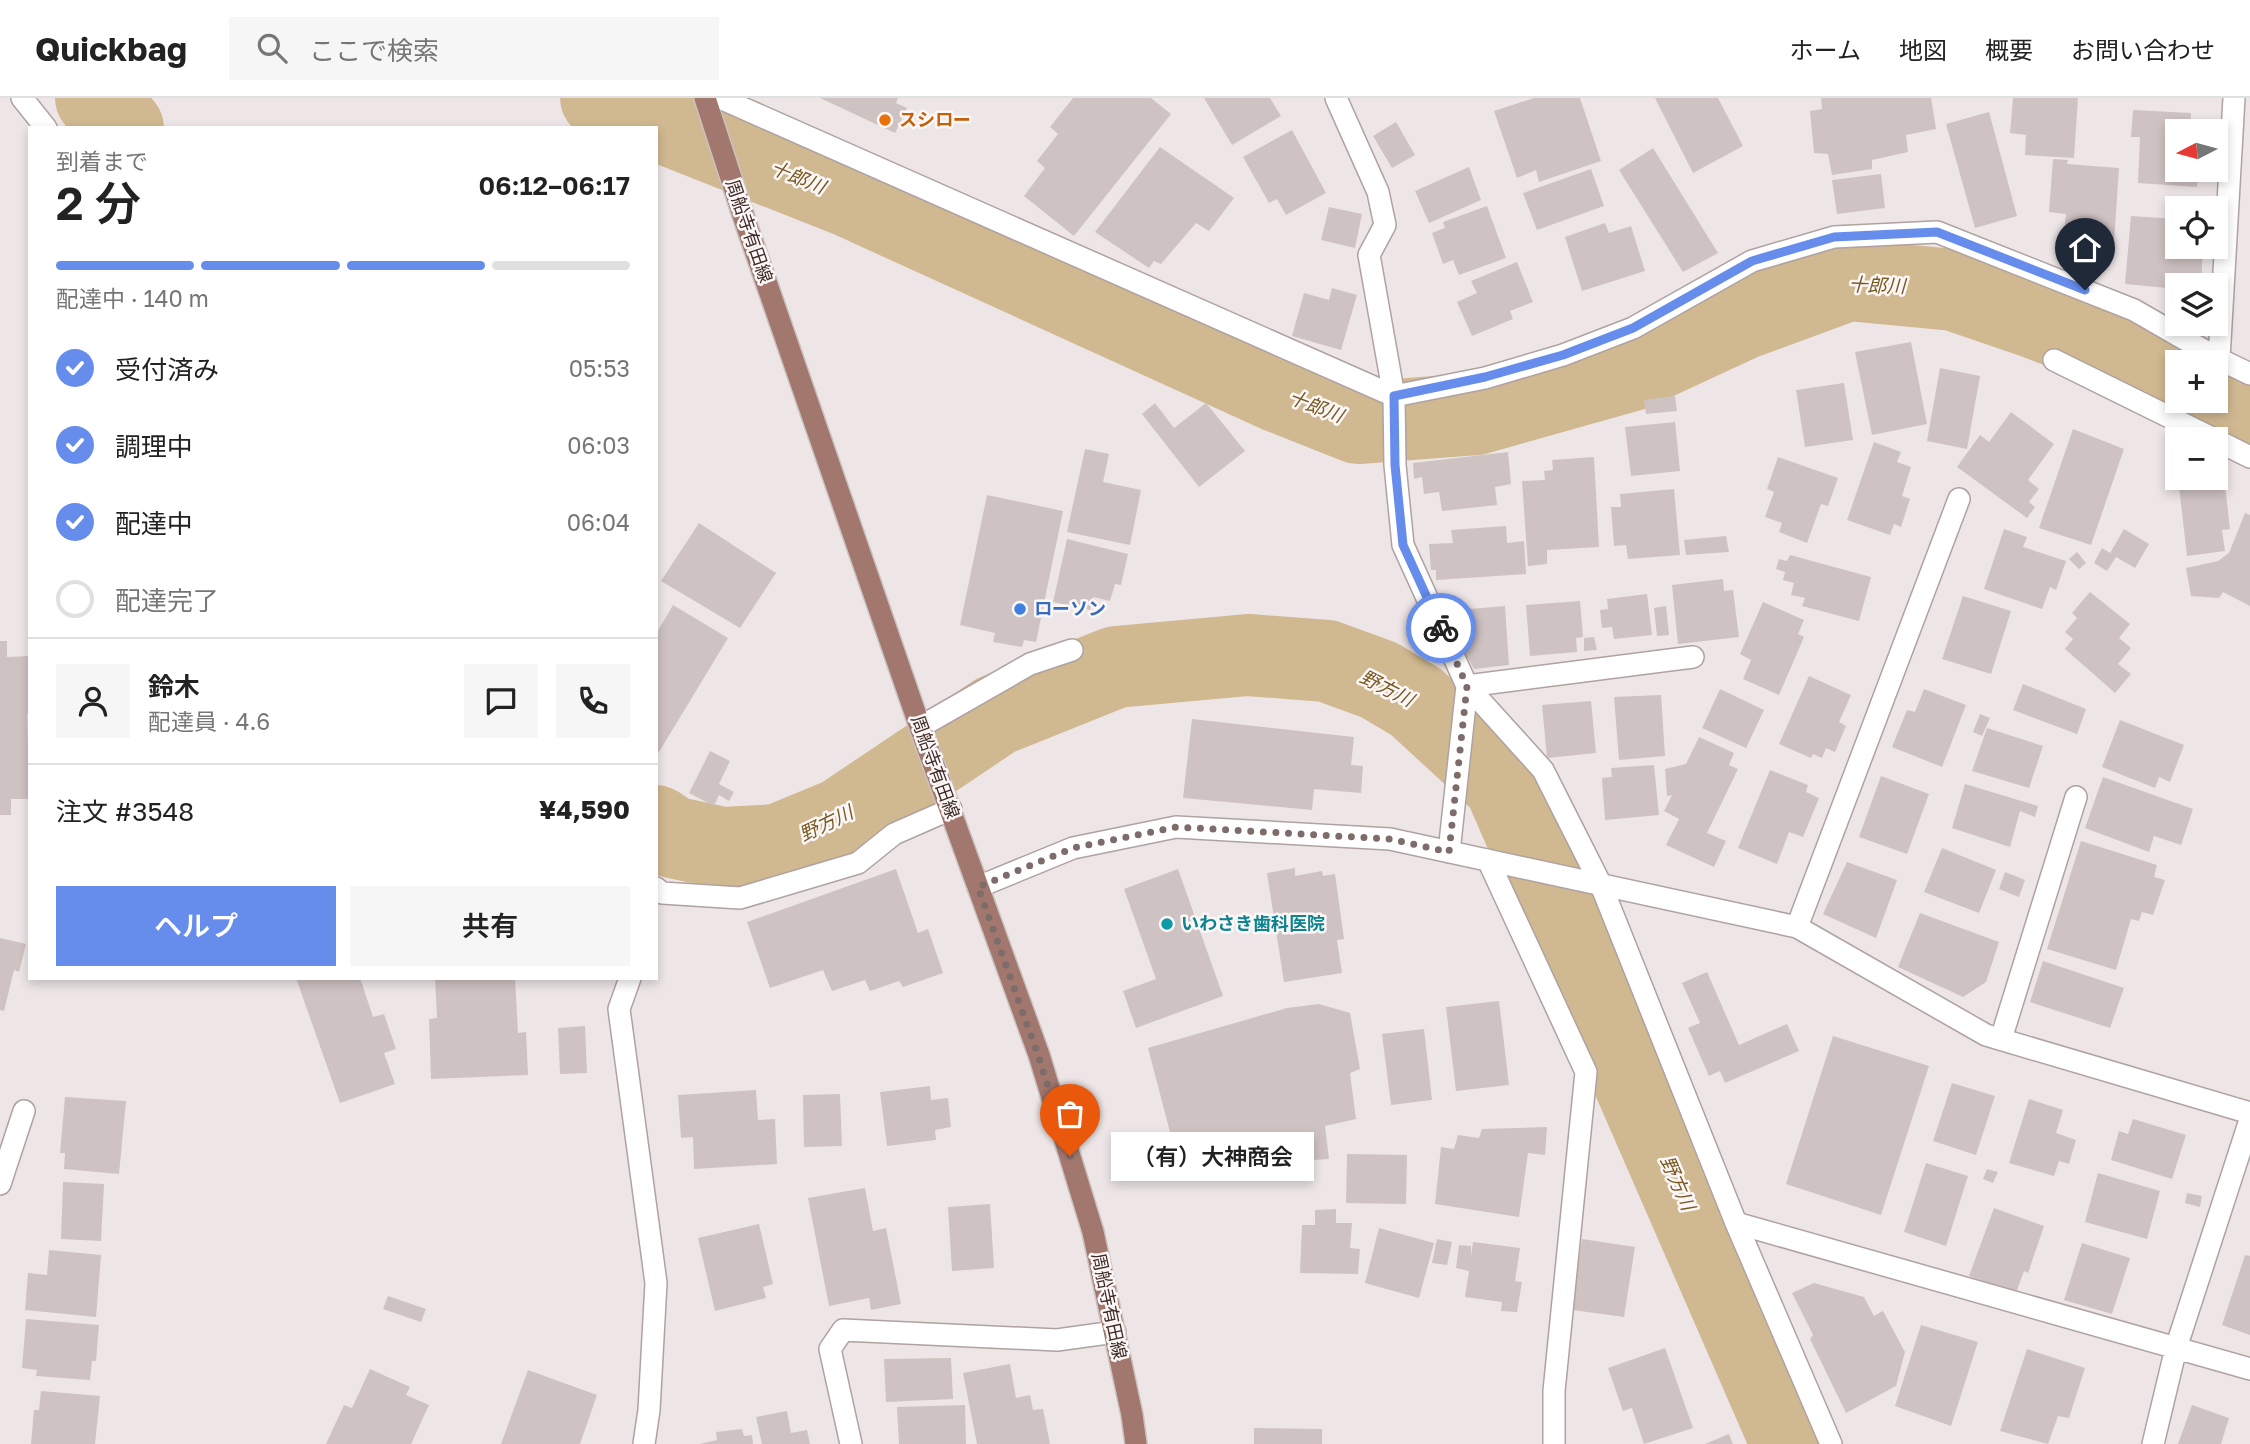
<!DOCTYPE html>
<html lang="ja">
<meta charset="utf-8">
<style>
:root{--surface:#fff;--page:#f6f6f6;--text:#222;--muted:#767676;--line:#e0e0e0;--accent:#668dec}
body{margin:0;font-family:"Golos Text","Noto Sans JP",sans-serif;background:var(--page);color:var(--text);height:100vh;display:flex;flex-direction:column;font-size:26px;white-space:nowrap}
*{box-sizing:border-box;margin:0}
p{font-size:23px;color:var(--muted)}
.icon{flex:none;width:38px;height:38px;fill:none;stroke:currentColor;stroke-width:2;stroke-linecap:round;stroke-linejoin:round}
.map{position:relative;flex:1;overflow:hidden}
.side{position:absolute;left:28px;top:28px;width:630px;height:854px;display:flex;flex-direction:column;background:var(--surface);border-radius:0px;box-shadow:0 4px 10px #0003}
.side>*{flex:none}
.needle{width:46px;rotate:264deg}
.tools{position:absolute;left:2165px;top:21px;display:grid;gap:14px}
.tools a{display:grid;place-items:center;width:63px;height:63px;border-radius:0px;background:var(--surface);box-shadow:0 4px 10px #0003;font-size:35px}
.pin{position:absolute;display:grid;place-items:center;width:60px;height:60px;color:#fff;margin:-72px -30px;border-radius:50% 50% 50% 0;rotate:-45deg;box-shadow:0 0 7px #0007}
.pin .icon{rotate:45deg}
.courier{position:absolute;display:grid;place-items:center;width:70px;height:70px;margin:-35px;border:5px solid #668dec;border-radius:50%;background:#fff;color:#222;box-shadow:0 2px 9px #0007}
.bubble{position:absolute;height:49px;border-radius:0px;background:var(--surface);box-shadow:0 4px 10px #0003;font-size:23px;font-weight:600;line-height:49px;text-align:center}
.summary em{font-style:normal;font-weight:600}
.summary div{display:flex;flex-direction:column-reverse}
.summary{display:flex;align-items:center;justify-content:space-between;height:119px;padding:0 28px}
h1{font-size:46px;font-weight:600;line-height:52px}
.bar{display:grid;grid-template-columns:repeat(4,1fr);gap:10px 7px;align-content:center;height:84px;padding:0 28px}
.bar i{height:9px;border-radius:5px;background:var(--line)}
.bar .on{background:var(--accent)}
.bar p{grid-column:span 4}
.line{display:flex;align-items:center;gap:18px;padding:0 28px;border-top:2px solid var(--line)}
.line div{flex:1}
.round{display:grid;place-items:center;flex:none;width:74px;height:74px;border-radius:0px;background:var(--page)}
ol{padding:0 28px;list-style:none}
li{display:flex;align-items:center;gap:21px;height:77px}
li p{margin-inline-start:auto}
li .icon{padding:7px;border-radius:50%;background:var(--accent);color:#fff;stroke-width:4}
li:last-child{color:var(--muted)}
li i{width:38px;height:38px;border:4px solid var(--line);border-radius:50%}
.button{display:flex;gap:14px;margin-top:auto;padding:14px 28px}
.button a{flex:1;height:80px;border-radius:0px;background:var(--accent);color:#fff;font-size:28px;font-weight:600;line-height:80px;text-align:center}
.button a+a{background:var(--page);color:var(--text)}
header{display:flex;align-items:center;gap:42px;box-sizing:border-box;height:98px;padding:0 35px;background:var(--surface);border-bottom:2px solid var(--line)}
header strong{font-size:33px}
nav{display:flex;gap:38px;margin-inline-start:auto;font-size:24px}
.search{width:490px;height:63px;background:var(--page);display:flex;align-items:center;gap:18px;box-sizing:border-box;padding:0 24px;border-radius:0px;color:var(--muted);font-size:26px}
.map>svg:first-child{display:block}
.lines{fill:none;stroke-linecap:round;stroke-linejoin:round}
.river{stroke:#d0b891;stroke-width:82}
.building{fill:#cfc2c2}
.minor-casing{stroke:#afa2a1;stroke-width:24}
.major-casing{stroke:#cac3c2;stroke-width:24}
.minor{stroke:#fff;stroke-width:21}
.major{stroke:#a2776d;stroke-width:21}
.done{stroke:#7d6c69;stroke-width:7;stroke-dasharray:0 12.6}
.route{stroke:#668dec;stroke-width:9}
.food-dot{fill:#e8710a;stroke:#fbf7f7;stroke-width:2.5}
.shop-dot{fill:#3f7fe0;stroke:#fbf7f7;stroke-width:2.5}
.culture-dot{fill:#0f9aa8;stroke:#fbf7f7;stroke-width:2.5}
.labels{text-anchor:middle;stroke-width:5;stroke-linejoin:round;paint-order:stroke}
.food-label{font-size:18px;font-weight:bold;fill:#c56008;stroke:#fbf7f7;text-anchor:start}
.street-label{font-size:18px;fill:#402a25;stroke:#fbf7f7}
.shop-label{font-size:18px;font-weight:bold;fill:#366cbe;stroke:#fbf7f7;text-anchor:start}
.culture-label{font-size:18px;font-weight:bold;fill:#0d838f;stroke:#fbf7f7;text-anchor:start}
.water-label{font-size:19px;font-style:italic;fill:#7a5921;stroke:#fbf7f7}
</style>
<header>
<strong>Quickbag</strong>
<div class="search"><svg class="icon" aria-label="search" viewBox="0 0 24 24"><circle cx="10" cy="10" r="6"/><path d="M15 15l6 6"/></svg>ここで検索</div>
<nav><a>ホーム</a><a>地図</a><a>概要</a><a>お問い合わせ</a></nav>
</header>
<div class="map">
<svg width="2250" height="1346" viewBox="0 0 2250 1346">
<rect width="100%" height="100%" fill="#eee6e6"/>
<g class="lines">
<path class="river" d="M96,0L123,30
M601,0L851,99L1277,293L1358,325L1476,316L1632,272L1742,221L1848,182L1954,192L2033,219L2139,259L2177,278
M2216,297L2250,315
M656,728L672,739L723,750L778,747L841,721L996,617L1116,569L1248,557L1327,563L1379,582L1416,604L1504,685L1792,1346"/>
</g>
<path class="building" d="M820,0H898L896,5L907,10L895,35Z
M1073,0H1151L1171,16L1074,138L1024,98L1045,70L1037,63L1058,36L1050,29Z
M1204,0H1270L1281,18L1232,47Z
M1534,0H1580L1601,63L1539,84L1536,72L1517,80L1494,13Z
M1655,0H1718L1743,48L1693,75Z
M1821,0H1931L1936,31L1906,37L1908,54L1872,62V71L1832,77L1828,56L1814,55L1810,13L1822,11Z
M2013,0H2078L2074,60L2025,57L2026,37L2010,35Z
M2133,12L2191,15L2190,33H2177V72H2198L2197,89L2138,85L2140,39H2131Z
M1989,14L2017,118L1975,130L1946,26Z
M1396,24L1415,57L1392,70L1373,38Z
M1292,32L1326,95L1286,117L1277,101L1269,105L1243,59Z
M1160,49L1234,100L1209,133L1196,125L1161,166L1154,163L1149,170L1095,134Z
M1653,50L1718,155L1683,174L1619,72Z
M2053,61L2068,62L2067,66L2119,70L2113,159L2062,155L2066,116L2049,114Z
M1469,69L1481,102L1429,125L1415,93Z
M1591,71L1604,108L1537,132L1523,95Z
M1881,76L1885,110L1837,116L1832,82Z
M1487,108L1506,160L1459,177L1453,162L1443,166L1432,135L1445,130L1443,124Z
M1329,109L1362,116L1355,150L1321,142Z
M2131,118L2177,121V149H2203L2201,187H2177V191L2125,186Z
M1605,125L1609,135L1631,128L1645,173L1582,193L1565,139Z
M1517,164L1533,204L1510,213L1513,221L1472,238L1457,204L1477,195L1471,183Z
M1332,190L1357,197L1341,252L1292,238L1304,195L1329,202Z
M1911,244L1927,326L1872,337L1855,254Z
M1940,270L1980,278L1967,351L1927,343Z
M1844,285L1853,342L1805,349L1796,292Z
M1675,298L1677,313L1646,316L1644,302Z
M1155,305L1174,330L1206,305L1245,353L1199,389L1142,316Z
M2011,314L2054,346L2028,382L2039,391L2029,404L2035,409L2027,420L1957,369L1980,337L1989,344Z
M1675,324L1680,373L1631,378L1625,329Z
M2073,331L2124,351L2091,447L2039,430Z
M1874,344L1901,354L1897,364L1911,369L1902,398L1910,401L1901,429L1894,426L1890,437L1847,422Z
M1085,351L1109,356L1103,384L1141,392L1130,447L1067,434Z
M1508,354L1511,386L1495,389L1497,407L1442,413L1439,394L1424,396L1422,379L1414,381L1413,365Z
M1594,359L1599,449L1547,452V466L1528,468L1522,383L1545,382L1544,373L1553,372L1552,362Z
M1778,359L1838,380L1828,408L1821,406L1807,445L1779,434L1782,425L1765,419L1774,394L1767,391Z
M2224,378L2230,431L2222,432L2225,453L2187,458L2178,380Z
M1674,391L1680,457L1628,461L1626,447L1614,448L1611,409H1621L1620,396Z
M987,397L1063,413L1036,544L1024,542L1022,549L993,544L995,535L960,527Z
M2245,415L2250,417V508L2223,494L2219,500L2191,498L2186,470L2218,463L2229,455Z
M699,425L776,475L740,530L661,483Z
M1506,428L1507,445L1524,443L1526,476L1436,482V472H1431L1429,446L1453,445L1451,432Z
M2004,431L2027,439L2023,449L2066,463L2056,492L2050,489L2042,511L1984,491Z
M2124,431L2149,446L2135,470L2116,459L2107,473L2094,465L2102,450L2110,455Z
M1726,438L1729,454L1686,457L1684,442Z
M1067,441L1128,456L1121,487L1115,486L1110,503L1093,499L1090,512L1053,504Z
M2077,454L2086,465L2079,471L2069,461Z
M1790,457L1871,479L1859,523L1802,508L1805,500L1791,497L1794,485L1783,482L1785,474L1776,471L1779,461L1787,463Z
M1723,481L1724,493L1733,492L1739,539L1678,546L1672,487Z
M2090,494L2130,526L2119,540L2131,550L2118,566L2131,576L2115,595L2065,551L2073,541L2065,534L2077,520L2072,515Z
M1647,496L1652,537L1614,541L1612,529L1602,530L1600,512L1608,511L1607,501Z
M1963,498L2011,513L1991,576L1942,561Z
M1580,503L1583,539L1576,540L1577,554L1530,558L1526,507Z
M1763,504L1804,522L1798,536L1804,539L1779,597L1743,581L1751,562L1740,556Z
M673,507L728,540L656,659V536Z
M1505,508L1509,567L1474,571L1462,550L1458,512Z
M1666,508L1669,537L1657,538L1654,510Z
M1594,539L1597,552L1584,553V540Z
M0,543H7V559L30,558V616H27L30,701H11V717H0Z
M1809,578L1851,597L1839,624L1846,628L1835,654L1826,650L1822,660L1813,656L1811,660L1779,646Z
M2023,586L2086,611L2077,636L2013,612Z
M1720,591L1764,612L1746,650L1702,630Z
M1924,591L1966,607L1942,669L1892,649L1907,612L1915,614Z
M1661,597L1665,658L1619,662L1614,599Z
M1591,603L1596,655L1547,660L1542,607Z
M1980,616L1990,620L1982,638L1973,634Z
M1192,621L1354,639L1351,667L1363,668L1361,695L1314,691L1312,712L1183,700Z
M2120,622L2184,647L2170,684L2159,679L2155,690L2102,669Z
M1987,630L2043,648L2029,690L1972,673Z
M1699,639L1734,655L1729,667L1738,671L1707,735L1726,743L1714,769L1666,747L1679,721L1664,713L1672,697L1667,698L1665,671L1686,666Z
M710,653L730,663L719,686L734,694L729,703L719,697L714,708L689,695Z
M1654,667L1659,717L1605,722L1602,680L1612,679L1611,670Z
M1770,672L1808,687L1806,694L1819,700L1803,739L1789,734L1777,766L1738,750Z
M1881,678L1929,696L1907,756L1859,739Z
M2103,679L2193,711L2181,747L2154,738L2149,754L2085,730Z
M1965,686L2038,708L2035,719L2020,713L2010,749L1952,730Z
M2081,743L2157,767L2154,779L2165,782L2153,817L2142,814L2139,823L2131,821L2116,872L2047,851Z
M1942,750L1996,772L1979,815L1924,794Z
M1847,764L1897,782L1876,840L1823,816Z
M1295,770V778L1322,773L1323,778L1335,776L1344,841L1337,842L1342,875L1284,884L1267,775Z
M896,771L918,835L928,831L943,875L903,889L899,883L870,893L865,882L832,893L823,872L770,890L747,824Z
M1178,771L1223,898L1136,930L1123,893L1156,881L1124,791Z
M2005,774L2025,782L2019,799L1999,791Z
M1920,815L1999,844L1986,884L1963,899L1898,869Z
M0,840L26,846L19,874L14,872L4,913L0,912Z
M2043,863L2124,890L2110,930L2030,904Z
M1707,874L1739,947L1787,926L1799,953L1725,985L1720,973L1709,978L1688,930L1700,925L1682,885Z
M296,880H360L373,919L384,916L396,951L384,955L395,986L340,1005Z
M435,880H515L518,935L526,934L528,977L431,981L429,921L437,920Z
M1499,903L1509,987L1456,993L1446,909Z
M1319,906L1350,915L1360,971L1350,975L1356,1021L1325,1028L1329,1061L1127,1074L1120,1048L1170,1034L1148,950L1287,910Z
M585,928L587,975L560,976L558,930Z
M1424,931L1432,1002L1391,1007L1382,936Z
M1833,938L1929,968L1881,1117L1786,1086Z
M1952,985L1995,998L1976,1057L1933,1043Z
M930,988L931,1002L948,1000L951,1029L935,1032L936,1042L887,1048L880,994Z
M756,992L758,1022L775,1021L777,1066L694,1071L693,1039L681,1040L678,997Z
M840,996L842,1048L804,1049L803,997Z
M65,999L126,1003L119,1076L64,1071L65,1055H60Z
M2029,1001L2063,1012L2056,1035L2076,1042L2069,1066L2059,1063L2054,1078L2009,1065Z
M2133,1021L2186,1037L2172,1081L2111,1062L2119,1033L2128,1036Z
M1547,1029L1545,1057L1528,1055L1519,1119L1435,1106L1441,1049L1454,1051L1458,1037L1479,1040L1482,1031Z
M1347,1056L1407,1057L1406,1106L1346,1105Z
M1926,1065L1968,1078L1946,1148L1904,1134Z
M1987,1071L1998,1074L1993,1085L1983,1081Z
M2098,1075L2160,1093L2147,1141L2085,1124Z
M63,1084L104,1086L101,1143L61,1141Z
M865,1090L873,1133L886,1130L901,1206L871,1212L869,1200L829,1208L808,1100Z
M2187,1095L2202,1098L2200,1109L2185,1105Z
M990,1106L994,1170L952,1173L948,1109Z
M1994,1110L2044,1128L2028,1175L2024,1173L2016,1195L1969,1178Z
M1336,1111V1125H1352L1350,1150L1360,1151L1358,1176L1300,1175L1302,1127H1315V1112Z
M759,1126L773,1186L763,1189L766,1200L715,1213L698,1140Z
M1379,1130L1434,1145L1419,1200L1365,1185Z
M1437,1141L1452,1144L1447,1167L1432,1165Z
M1582,1141L1635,1149L1624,1219L1565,1211L1570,1178L1576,1179Z
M1473,1144L1520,1150L1515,1183L1522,1184L1517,1214L1501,1213L1502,1204L1465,1199L1469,1173L1456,1170L1459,1147L1471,1148V1158Z
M2082,1145L2130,1160L2112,1216L2064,1202Z
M49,1152L101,1157L96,1219L25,1212L28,1175L47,1177Z
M2245,1157L2250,1158V1237L2222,1227Z
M1814,1185L1864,1199L1874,1218L1883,1213L1905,1254L1896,1288L1846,1315L1810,1241L1813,1237L1792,1195Z
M388,1198L426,1211L421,1224L383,1211Z
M26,1221L99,1227L96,1263H92L90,1282L36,1278L37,1272L22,1270Z
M1921,1227L1978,1244L1951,1328L1895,1308Z
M1665,1250L1693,1330L1644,1346L1632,1310L1623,1313L1608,1270Z
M2027,1251L2085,1270L2069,1320L2058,1318L2048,1346L2000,1333Z
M951,1260L953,1301L886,1304L884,1261Z
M1010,1266L1016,1300L1030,1297L1033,1312L1043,1311L1050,1346H977L963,1275Z
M370,1271L410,1289L406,1297L429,1307L411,1346H326L344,1307L352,1310Z
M528,1272L597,1297L580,1346H501Z
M41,1293L100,1298L95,1346H31L34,1312H39Z
M965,1307L966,1346H899L897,1309Z
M2192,1307L2229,1320L2221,1346H2178Z
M787,1313L791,1335L807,1332L810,1346H762L756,1319Z
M1254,1330L1322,1331V1346H1254Z
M742,1331L744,1338L752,1337L753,1346H700L717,1342L716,1334Z
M1729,1336L1733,1346H1705Z"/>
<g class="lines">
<defs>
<path id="minor" d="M22,0L46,30
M720,0L1394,298L1485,280L1563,257L1633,230L1752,163L1834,139L1937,134L2134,212L2219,261L2250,276
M1336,0L1378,94L1385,127L1369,157L1394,298L1395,367L1403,447L1467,588L1543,672L1601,787L1736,1125L1831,1346
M2219,261L2234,0
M2054,262L2214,341
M2216,342L2250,359
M1467,588L1693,559
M920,629L1030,566L1072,552
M1449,754L1467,588
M1488,762L1586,974L1554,1293V1346
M978,789L1073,750L1176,729L1390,741L1797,829L1986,937L2250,1015
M656,790L662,795L740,800L858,765L894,736L951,711
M1797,829L1959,401
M630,880L619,911L656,1185L649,1312L644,1346
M2001,941L2076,699
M0,1086L24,1013
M1736,1125L2250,1271
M851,1346L830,1251L843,1232L1057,1242L1115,1234
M2153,1346L2176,1250L2250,1022"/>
<path id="major" d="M705,0L745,123L920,629L1039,957L1093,1134L1132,1317L1136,1346"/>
</defs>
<use href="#minor" class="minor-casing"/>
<use href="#major" class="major-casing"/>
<use href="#minor" class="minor"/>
<use href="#major" class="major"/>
</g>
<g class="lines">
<path class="done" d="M1070,1058L1038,957L978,789L1073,750L1176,729L1390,741L1449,754L1467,588L1441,530"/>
<path class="route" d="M1441,530L1403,447L1395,367L1394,298L1485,279L1563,257L1633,230L1752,163L1834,139L1937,134L2085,192"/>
</g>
<circle class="food-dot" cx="885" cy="22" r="7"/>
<circle class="shop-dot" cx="1020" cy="511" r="7"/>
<circle class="culture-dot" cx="1167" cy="826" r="7"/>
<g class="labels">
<g class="food-label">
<text x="899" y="28">スシロー</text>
</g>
<g class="street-label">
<text transform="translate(749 133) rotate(71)" y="6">周船寺有田線</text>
<text transform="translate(935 669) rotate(70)" y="6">周船寺有田線</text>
<text transform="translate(1109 1208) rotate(78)" y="6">周船寺有田線</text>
</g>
<g class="shop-label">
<text x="1034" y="517">ローソン</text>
</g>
<g class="culture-label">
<text x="1181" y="832">いわさき歯科医院</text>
</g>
<g class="water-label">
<text transform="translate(798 79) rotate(22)" y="7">十郎川</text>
<text transform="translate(1877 187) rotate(2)" y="7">十郎川</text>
<text transform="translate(1316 308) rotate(21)" y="7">十郎川</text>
<text transform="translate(1387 590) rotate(27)" y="7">野方川</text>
<text transform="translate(826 725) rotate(-26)" y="7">野方川</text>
<text transform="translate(1678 1085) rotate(66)" y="7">野方川</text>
</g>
</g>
</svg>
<div class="tools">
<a><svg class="needle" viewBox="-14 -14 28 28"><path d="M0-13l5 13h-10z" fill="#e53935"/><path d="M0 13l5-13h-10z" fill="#767676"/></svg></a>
<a><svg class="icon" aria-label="locate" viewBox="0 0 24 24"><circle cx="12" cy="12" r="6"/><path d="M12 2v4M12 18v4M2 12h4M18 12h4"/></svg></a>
<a><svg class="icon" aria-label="layers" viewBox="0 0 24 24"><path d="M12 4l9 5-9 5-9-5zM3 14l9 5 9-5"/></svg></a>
<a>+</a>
<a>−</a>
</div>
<div class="pin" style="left:1070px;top:1058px;background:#ea580c"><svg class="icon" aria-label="bag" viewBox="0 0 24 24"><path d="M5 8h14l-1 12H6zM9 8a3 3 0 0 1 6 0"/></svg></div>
<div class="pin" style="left:2085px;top:192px;background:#1f2937"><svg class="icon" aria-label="home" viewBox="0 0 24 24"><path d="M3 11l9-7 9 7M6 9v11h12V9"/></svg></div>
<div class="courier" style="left:1441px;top:530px"><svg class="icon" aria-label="bike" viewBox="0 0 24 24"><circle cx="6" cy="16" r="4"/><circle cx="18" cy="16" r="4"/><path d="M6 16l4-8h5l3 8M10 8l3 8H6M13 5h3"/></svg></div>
<div class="bubble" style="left:1111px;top:1034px;width:203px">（有）大神商会</div>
<section class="side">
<div class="summary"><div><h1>2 分</h1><p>到着まで</p></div><em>06:12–06:17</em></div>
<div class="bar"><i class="on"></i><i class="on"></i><i class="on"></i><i></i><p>配達中 · 140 m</p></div>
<ol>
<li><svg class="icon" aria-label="check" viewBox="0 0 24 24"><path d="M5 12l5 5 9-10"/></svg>受付済み<p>05:53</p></li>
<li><svg class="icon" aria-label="check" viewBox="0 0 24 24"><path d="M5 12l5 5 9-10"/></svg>調理中<p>06:03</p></li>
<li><svg class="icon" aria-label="check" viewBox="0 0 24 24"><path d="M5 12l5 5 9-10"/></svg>配達中<p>06:04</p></li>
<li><i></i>配達完了</li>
</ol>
<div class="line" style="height:126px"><a class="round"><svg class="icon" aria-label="person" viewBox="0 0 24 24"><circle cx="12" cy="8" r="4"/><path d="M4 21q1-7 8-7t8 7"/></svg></a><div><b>鈴木</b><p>配達員 · 4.6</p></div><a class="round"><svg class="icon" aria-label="chat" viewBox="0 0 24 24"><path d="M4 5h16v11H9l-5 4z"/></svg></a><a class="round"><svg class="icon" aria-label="phone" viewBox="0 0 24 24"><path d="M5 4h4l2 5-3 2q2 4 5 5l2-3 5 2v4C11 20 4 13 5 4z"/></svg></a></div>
<div class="line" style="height:91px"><div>注文 #3548</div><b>¥4,590</b></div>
<div class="button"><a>ヘルプ</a><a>共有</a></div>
</section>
</div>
